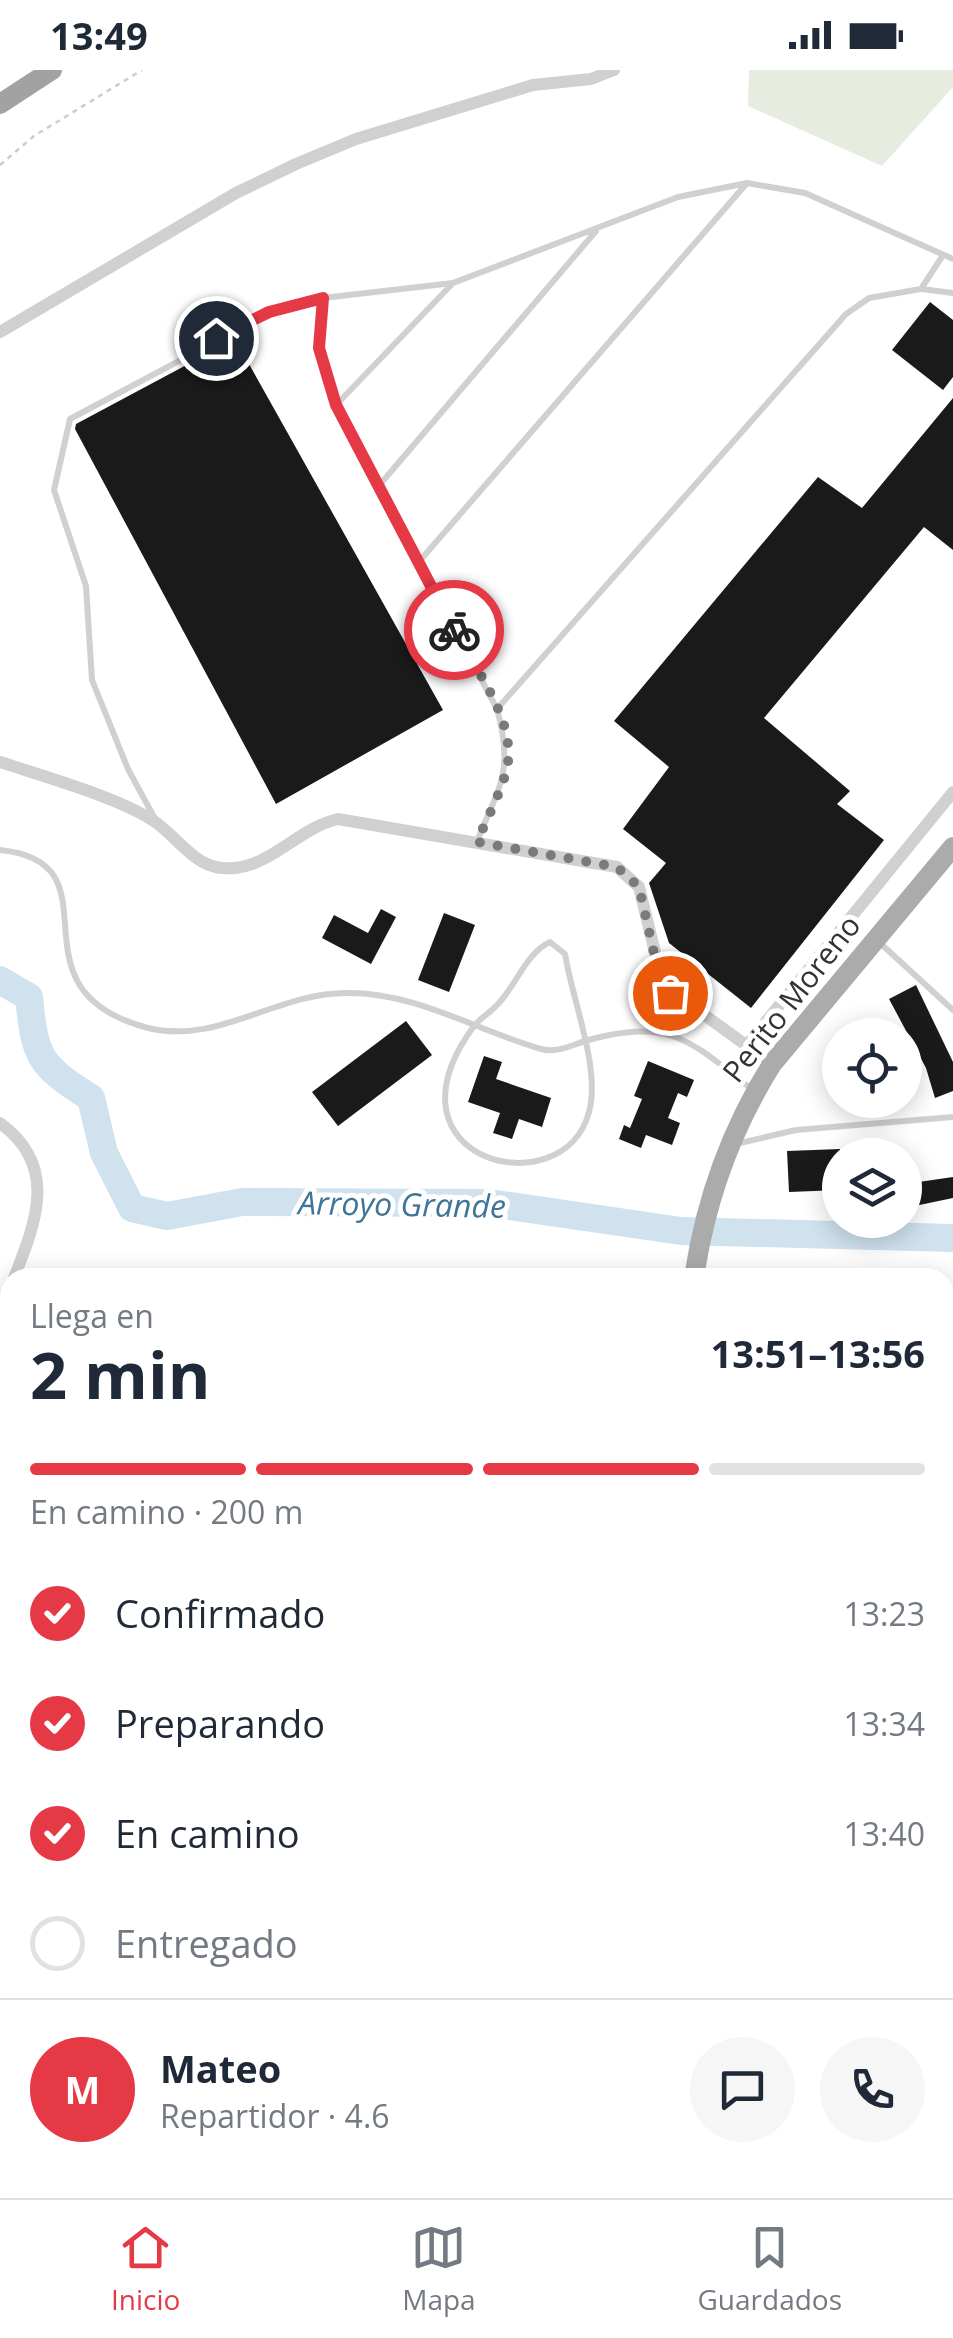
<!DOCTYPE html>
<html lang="es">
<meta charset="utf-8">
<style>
:root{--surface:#fff;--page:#f6f6f7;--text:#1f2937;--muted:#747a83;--line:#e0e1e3;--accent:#e63946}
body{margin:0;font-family:"Open Sans",sans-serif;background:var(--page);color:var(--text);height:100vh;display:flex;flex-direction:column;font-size:38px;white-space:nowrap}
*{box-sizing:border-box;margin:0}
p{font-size:32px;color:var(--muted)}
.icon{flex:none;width:55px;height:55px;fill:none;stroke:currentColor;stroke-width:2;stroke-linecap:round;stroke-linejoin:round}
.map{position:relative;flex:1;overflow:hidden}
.panel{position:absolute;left:0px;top:1198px;width:955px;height:932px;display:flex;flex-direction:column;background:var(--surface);border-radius:30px 30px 0 0;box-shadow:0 5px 25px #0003}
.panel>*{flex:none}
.fabs{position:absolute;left:822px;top:948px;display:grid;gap:20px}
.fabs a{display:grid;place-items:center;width:100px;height:100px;border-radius:50%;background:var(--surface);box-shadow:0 5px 25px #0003;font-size:50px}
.pin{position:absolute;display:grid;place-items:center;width:85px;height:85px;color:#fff;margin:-42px;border:5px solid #fff;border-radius:50%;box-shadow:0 2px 10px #0007}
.courier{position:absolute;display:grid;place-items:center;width:100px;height:100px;margin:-50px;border:8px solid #e63946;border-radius:50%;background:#fff;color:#222;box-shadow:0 2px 12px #0007}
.head em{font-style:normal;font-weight:700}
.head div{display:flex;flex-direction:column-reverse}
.head{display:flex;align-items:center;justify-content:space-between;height:170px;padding:0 30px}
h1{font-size:65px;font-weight:700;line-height:75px}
.bar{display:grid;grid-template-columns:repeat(4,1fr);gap:15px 10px;align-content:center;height:120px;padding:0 30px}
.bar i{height:12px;border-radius:8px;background:var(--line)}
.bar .current{background:var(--accent)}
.bar p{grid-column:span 4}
.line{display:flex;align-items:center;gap:25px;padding:0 30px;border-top:2px solid var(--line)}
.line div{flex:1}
.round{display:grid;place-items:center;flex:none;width:105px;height:105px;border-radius:52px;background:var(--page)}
ol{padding:0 30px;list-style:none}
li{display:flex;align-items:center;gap:30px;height:110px}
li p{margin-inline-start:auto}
li .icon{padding:10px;border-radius:50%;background:var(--accent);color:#fff;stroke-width:4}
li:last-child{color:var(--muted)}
li i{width:55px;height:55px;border:5px solid var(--line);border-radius:50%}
.status{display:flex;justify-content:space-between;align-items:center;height:70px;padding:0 50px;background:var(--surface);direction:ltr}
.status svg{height:28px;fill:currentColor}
.tab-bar{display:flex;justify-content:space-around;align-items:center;height:140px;border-top:2px solid var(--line);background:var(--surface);font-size:28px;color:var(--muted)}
.tab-bar a{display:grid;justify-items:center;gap:5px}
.tab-bar .current{color:var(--accent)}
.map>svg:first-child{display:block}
.green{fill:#e6ecdf}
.water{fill:#cfe2ee}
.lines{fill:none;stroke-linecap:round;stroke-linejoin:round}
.river{stroke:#cfe2ee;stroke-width:28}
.building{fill:#1a1a1a}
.path{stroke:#cdcdcd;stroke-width:2.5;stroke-dasharray:5 5;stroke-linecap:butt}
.service{stroke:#d0d0d0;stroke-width:6}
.minor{stroke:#d0d0d0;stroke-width:12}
.primary{stroke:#ababab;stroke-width:20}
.trunk{stroke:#a2a2a2;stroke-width:20}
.done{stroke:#7a7a7a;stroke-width:10;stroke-dasharray:0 18}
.route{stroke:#e63946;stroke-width:12}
.labels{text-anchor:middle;stroke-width:10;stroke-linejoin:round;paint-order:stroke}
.street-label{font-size:30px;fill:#333;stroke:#fff}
.water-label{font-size:32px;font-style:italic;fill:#3f7597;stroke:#fff}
</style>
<div class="status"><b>13:49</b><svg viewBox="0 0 49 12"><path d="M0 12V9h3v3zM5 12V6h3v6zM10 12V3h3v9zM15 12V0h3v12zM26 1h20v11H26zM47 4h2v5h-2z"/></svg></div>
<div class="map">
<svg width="953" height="2128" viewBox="0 0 953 2128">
<rect width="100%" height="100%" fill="#fff"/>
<path class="green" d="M749,0H953V17L882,96L748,36Z"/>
<path class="water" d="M953,1648V2128H629L628,2120H945V1651Z"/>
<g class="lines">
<path class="river" d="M0,910L29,927C35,988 39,995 91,1028L104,1083L132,1138L167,1146L242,1132L489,1133L681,1161L953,1168"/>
</g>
<path class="building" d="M930,232L953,250V307L943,320L892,280Z
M235,269L443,640L276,734L75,359L76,354Z
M953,328V480L924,457L764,648L850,721L837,734L884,770L751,938L669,873L649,813L666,793L623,759L669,697L614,651L818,407L862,438Z
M381,839L396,847L371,894L322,868L334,845L368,863Z
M444,843L475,855L449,922L418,910Z
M916,915L953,992V1021L935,1028L926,998L889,929Z
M406,951L432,985L338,1056L312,1022Z
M484,986L502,992L496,1009L551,1028L542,1057L519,1049L512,1069L493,1063L500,1043L468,1032Z
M648,991L694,1010L687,1027L678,1023L668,1048L680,1053L672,1075L646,1065L641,1078L619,1069L624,1055L630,1058L642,1029L634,1026Z
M840,1079V1120L789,1122L787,1081Z
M953,1107V1128L905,1138V1114Z"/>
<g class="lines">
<path class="path" d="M0,95L34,66L142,0"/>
<path class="service" d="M921,219L953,223
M323,228L319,278L336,335L497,639C514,701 500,715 477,771
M337,334L453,213
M377,418L596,161
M417,494L747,113
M497,639L846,244L869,228L921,219L943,185
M154,747L128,699L92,610L86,516L54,420L70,349L269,243L323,228L453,213L678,127L747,113L805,123L953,189
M0,780C125,793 0,919 148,958C218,975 276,923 346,923C416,922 475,960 541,979C558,984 575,973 592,969C674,948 692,973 754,1021
M550,872L565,884C572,929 601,999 589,1042C564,1138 374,1092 474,956C480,948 490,943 497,935C516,916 526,883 550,872Z
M880,873L953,940
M736,1074L796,1060L953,1047
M0,1635L10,1622"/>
<path class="minor" d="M0,262L236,123L296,94L356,69L533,15L591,9L614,0
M0,692C42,706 125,729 158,754C184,774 198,802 235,798C273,794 301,757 338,749L617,797L639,817L663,915L772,994
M747,975L953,722
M0,1053C59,1096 36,1152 14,1208
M0,1244L10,1218
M0,1262L10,1265
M0,1351L10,1348
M945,1405L953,1407
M0,1754L10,1758
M0,1847L10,1823
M103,2128L106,2120
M422,2128V2120"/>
<path class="primary" d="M694,1208C705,1132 732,1058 772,994L953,777
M373,2128L374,2120
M398,2128L399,2120"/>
<path class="trunk" d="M0,34L52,0"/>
</g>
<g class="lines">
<path class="done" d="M454,560C475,598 517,652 507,698C501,723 487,748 477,772L617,797L639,817L660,910L670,923"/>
<path class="route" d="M216,268L269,242L323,228L319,278L336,335L454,560"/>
</g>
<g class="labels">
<g class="street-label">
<text transform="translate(792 929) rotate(-52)" y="10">Perito Moreno</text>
</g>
<g class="water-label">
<text transform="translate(402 1135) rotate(1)" y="11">Arroyo Grande</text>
</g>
</g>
</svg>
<div class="fabs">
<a><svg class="icon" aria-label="locate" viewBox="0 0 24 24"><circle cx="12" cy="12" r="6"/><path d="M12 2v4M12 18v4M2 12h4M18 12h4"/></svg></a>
<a><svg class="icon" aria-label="layers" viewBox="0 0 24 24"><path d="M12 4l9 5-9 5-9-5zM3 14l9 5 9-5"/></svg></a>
</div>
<div class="pin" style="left:670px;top:923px;background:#ea580c"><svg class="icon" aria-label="bag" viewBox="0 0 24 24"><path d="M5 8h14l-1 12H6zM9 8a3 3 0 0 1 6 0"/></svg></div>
<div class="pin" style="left:216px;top:268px;background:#1f2937"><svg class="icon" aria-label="home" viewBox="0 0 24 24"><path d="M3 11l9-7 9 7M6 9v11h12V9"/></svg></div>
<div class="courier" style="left:454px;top:560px"><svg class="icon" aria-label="bike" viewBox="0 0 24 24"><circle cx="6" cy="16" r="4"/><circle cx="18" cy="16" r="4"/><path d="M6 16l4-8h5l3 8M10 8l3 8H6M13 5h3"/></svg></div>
<section class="panel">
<div class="head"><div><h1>2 min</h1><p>Llega en</p></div><em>13:51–13:56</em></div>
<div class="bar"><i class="current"></i><i class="current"></i><i class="current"></i><i></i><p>En camino · 200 m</p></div>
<ol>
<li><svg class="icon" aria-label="check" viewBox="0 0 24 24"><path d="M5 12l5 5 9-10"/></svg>Confirmado<p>13:23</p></li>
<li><svg class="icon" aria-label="check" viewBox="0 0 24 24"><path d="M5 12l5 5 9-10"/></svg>Preparando<p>13:34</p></li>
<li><svg class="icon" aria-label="check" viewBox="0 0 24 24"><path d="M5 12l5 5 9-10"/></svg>En camino<p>13:40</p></li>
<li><i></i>Entregado</li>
</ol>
<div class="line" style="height:180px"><b class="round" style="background:var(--accent);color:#fff">M</b><div><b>Mateo</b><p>Repartidor · 4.6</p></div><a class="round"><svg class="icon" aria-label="chat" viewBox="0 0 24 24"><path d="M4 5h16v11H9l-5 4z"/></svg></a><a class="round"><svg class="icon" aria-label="phone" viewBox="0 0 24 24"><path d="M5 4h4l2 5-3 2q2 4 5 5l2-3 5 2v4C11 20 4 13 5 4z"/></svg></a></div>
</section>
</div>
<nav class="tab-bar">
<a class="current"><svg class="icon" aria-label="home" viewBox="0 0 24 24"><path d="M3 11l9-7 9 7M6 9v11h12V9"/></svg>Inicio</a>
<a><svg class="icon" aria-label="map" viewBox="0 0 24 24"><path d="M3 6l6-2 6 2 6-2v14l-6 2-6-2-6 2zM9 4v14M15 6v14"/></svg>Mapa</a>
<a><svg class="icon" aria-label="saved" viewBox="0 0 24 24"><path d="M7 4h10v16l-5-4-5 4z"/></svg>Guardados</a>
</nav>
